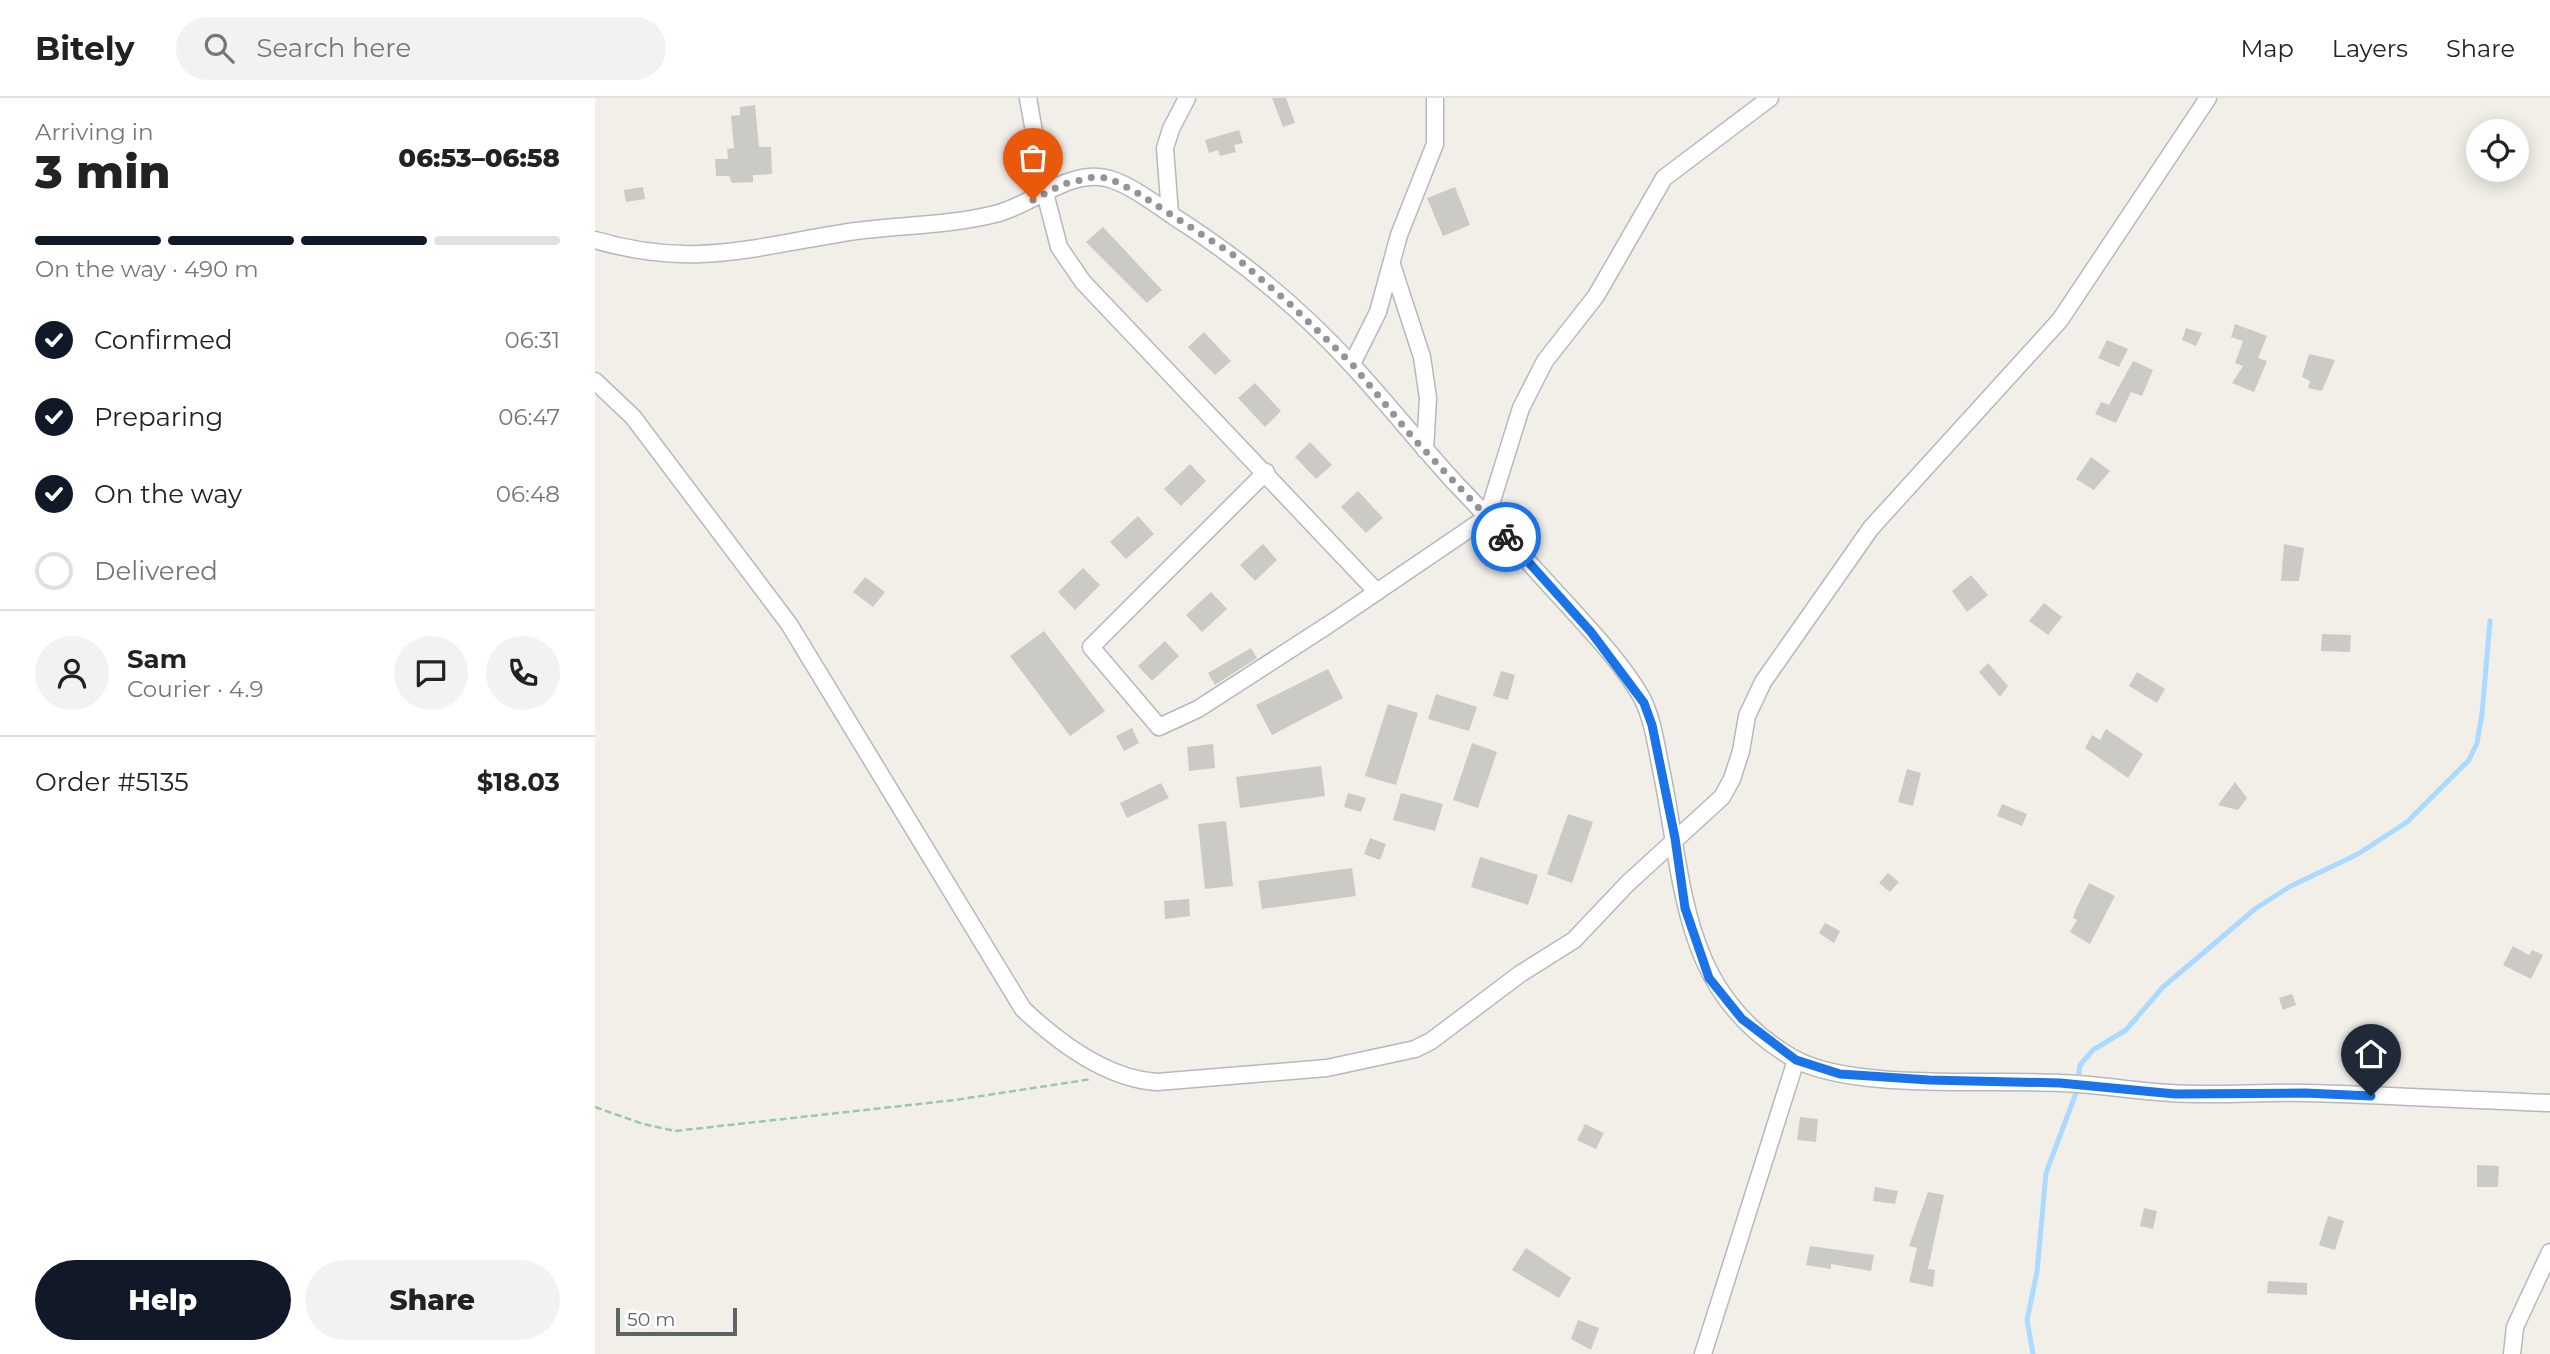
<!DOCTYPE html>
<meta charset="utf-8">
<style>
:root{--surface:#fff;--page:#f2f2f2;--text:#222;--muted:#767676;--line:#e0e0e0;--accent:#111827}
body{margin:0;font-family:Montserrat,sans-serif;background:var(--page);color:var(--text);height:100vh;display:flex;flex-direction:column;font-size:26px;white-space:nowrap}
*{box-sizing:border-box;margin:0}
p{font-size:23px;color:var(--muted)}
.icon{flex:none;width:38px;height:38px;fill:none;stroke:currentColor;stroke-width:2;stroke-linecap:round;stroke-linejoin:round}
.map{position:relative;flex:1;overflow:hidden}
.drawer{display:flex;flex-direction:column;background:var(--surface);width:595px}
.drawer>*{flex:none}
.controls{position:absolute;left:1871px;top:21px;display:grid;gap:14px}
.controls a{display:grid;place-items:center;width:63px;height:63px;border-radius:50%;background:var(--surface);box-shadow:0 4px 18px #0003;font-size:35px}
.scale{position:absolute;left:21px;bottom:18px;width:121px;box-sizing:border-box;padding-left:7px;border:4px solid #5f6368;border-top:0;font-size:19px;line-height:24px;white-space:nowrap;color:#5f6368;-webkit-text-stroke:5px #fff;paint-order:stroke}
.pin{position:absolute;display:grid;place-items:center;width:60px;height:60px;color:#fff;margin:-72px -30px;border-radius:50% 50% 50% 0;rotate:-45deg;box-shadow:0 0 7px #0007}
.pin .icon{rotate:45deg}
.courier{position:absolute;display:grid;place-items:center;width:70px;height:70px;margin:-35px;border:5px solid #1a73e8;border-radius:50%;background:#fff;color:#222;box-shadow:0 2px 9px #0007}
.overview em{font-style:normal;font-weight:800}
.overview div{display:flex;flex-direction:column-reverse}
.overview{display:flex;align-items:center;justify-content:space-between;height:119px;padding:0 35px}
h1{font-size:46px;font-weight:800;line-height:52px}
.bar{display:grid;grid-template-columns:repeat(4,1fr);gap:10px 7px;align-content:center;height:84px;padding:0 35px}
.bar i{height:9px;border-radius:5px;background:var(--line)}
.bar .selected{background:var(--accent)}
.bar p{grid-column:span 4}
.line{display:flex;align-items:center;gap:18px;padding:0 35px;border-top:2px solid var(--line)}
.line div{flex:1}
.round{display:grid;place-items:center;flex:none;width:74px;height:74px;border-radius:37px;background:var(--page)}
ol{padding:0 35px;list-style:none}
li{display:flex;align-items:center;gap:21px;height:77px}
li p{margin-inline-start:auto}
li .icon{padding:7px;border-radius:50%;background:var(--accent);color:#fff;stroke-width:4}
li:last-child{color:var(--muted)}
li i{width:38px;height:38px;border:4px solid var(--line);border-radius:50%}
.button{display:flex;gap:14px;margin-top:auto;padding:14px 35px}
.button a{flex:1;height:80px;border-radius:42px;background:var(--accent);color:#fff;font-size:28px;font-weight:800;line-height:80px;text-align:center}
.button a+a{background:var(--page);color:var(--text)}
header{display:flex;align-items:center;gap:42px;box-sizing:border-box;height:98px;padding:0 35px;background:var(--surface);border-bottom:2px solid var(--line)}
header strong{font-size:33px}
nav{display:flex;gap:38px;margin-inline-start:auto;font-size:24px}
.search{width:490px;height:63px;background:var(--page);display:flex;align-items:center;gap:18px;box-sizing:border-box;padding:0 24px;border-radius:38px;color:var(--muted);font-size:26px}
main{display:flex;flex:1;min-height:0}
.map>svg:first-child{display:block}
.lines{fill:none;stroke-linecap:round;stroke-linejoin:round}
.stream{stroke:#aadaff;stroke-width:5}
.building{fill:#cccac5}
.street-casing{stroke:#b5b8bc;stroke-width:19}
.path{stroke:#9cc7a9;stroke-width:2.5;stroke-dasharray:7 3.5;stroke-linecap:butt}
.street{stroke:#fff;stroke-width:16}
.done{stroke:#929495;stroke-width:7;stroke-dasharray:0 12.6}
.route{stroke:#1a73e8;stroke-width:9}
</style>
<header>
<strong>Bitely</strong>
<div class="search"><svg class="icon" aria-label="search" viewBox="0 0 24 24"><circle cx="10" cy="10" r="6"/><path d="M15 15l6 6"/></svg>Search here</div>
<nav><a>Map</a><a>Layers</a><a>Share</a></nav>
</header>
<main>
<section class="drawer">
<div class="overview"><div><h1>3 min</h1><p>Arriving in</p></div><em>06:53–06:58</em></div>
<div class="bar"><i class="selected"></i><i class="selected"></i><i class="selected"></i><i></i><p>On the way · 490 m</p></div>
<ol>
<li><svg class="icon" aria-label="check" viewBox="0 0 24 24"><path d="M5 12l5 5 9-10"/></svg>Confirmed<p>06:31</p></li>
<li><svg class="icon" aria-label="check" viewBox="0 0 24 24"><path d="M5 12l5 5 9-10"/></svg>Preparing<p>06:47</p></li>
<li><svg class="icon" aria-label="check" viewBox="0 0 24 24"><path d="M5 12l5 5 9-10"/></svg>On the way<p>06:48</p></li>
<li><i></i>Delivered</li>
</ol>
<div class="line" style="height:126px"><a class="round"><svg class="icon" aria-label="person" viewBox="0 0 24 24"><circle cx="12" cy="8" r="4"/><path d="M4 21q1-7 8-7t8 7"/></svg></a><div><b>Sam</b><p>Courier · 4.9</p></div><a class="round"><svg class="icon" aria-label="chat" viewBox="0 0 24 24"><path d="M4 5h16v11H9l-5 4z"/></svg></a><a class="round"><svg class="icon" aria-label="phone" viewBox="0 0 24 24"><path d="M5 4h4l2 5-3 2q2 4 5 5l2-3 5 2v4C11 20 4 13 5 4z"/></svg></a></div>
<div class="line" style="height:91px"><div>Order #5135</div><b>$18.03</b></div>
<div class="button"><a>Help</a><a>Share</a></div>
</section>
<div class="map">
<svg width="1955" height="1256" viewBox="0 0 1955 1256">
<rect width="100%" height="100%" fill="#f1efe8"/>
<g class="lines">
<path class="stream" d="M1438,1256L1432,1222L1442,1174L1451,1075L1481,995L1485,967L1498,952L1531,932L1568,889L1660,811L1694,789L1763,756L1812,724L1874,662L1882,645L1887,616L1895,523"/>
</g>
<path class="building" d="M677,0H691L700,25L688,29Z
M160,7L164,49H176L177,76L158,77V84L137,85L134,78H121L120,61H133L132,51L139,50L136,18L145,17V9Z
M644,32L648,45L639,47L641,54L625,58L623,52L614,55L610,42Z
M48,89L50,101L31,104L29,92Z
M860,89L875,127L848,138L832,100Z
M508,129L567,192L552,205L491,144Z
M1640,226L1672,238L1663,260L1672,263L1659,294L1637,285L1648,268L1640,265L1648,243L1636,239Z
M1591,230L1607,235L1601,248L1587,242Z
M609,234L636,263L620,277L593,249Z
M1512,242L1533,251L1524,269L1503,260Z
M1714,256L1740,262L1727,293L1713,290L1715,283L1707,279Z
M1538,263L1558,272L1547,298L1536,294L1521,325L1500,316L1506,304L1514,307Z
M660,285L686,313L670,329L643,300Z
M715,344L737,367L721,381L700,359Z
M1496,359L1515,373L1499,392L1481,381Z
M595,366L611,383L586,408L569,391Z
M763,393L788,420L771,435L746,409Z
M543,418L559,436L531,461L515,444Z
M668,446L682,462L660,483L645,467Z
M1689,446L1709,450L1704,483H1686Z
M488,470L505,487L480,512L463,494Z
M1376,477L1393,497L1372,514L1357,493Z
M270,479L290,494L278,509L258,494Z
M616,494L632,511L607,534L591,517Z
M1449,505L1467,519L1453,537L1434,523Z
M449,533L510,613L475,638L415,558Z
M1727,536L1756,537L1755,554L1726,553Z
M570,543L584,558L557,583L543,568Z
M656,550L662,560L620,587L613,575Z
M1393,565L1413,588L1405,599L1384,574Z
M733,571L748,600L677,637L661,607Z
M906,573L920,577L913,602L898,598Z
M1542,574L1570,591L1562,605L1534,588Z
M841,596L882,609L874,633L833,621Z
M793,606L823,615L801,687L770,678Z
M537,630L544,645L529,653L521,638Z
M1511,631L1548,656L1533,680L1490,650L1497,637L1505,642Z
M877,645L902,654L883,710L858,702Z
M618,646L620,670L594,673L592,649Z
M726,668L730,698L645,710L641,679Z
M1312,671L1326,675L1318,708L1303,704Z
M1640,684L1652,700L1643,712L1623,707Z
M566,685L574,700L532,720L525,705Z
M753,695L771,700L766,714L749,709Z
M806,695L848,706L840,733L798,722Z
M1407,706L1432,716L1427,728L1402,718Z
M973,716L998,724L977,785L952,776Z
M631,723L638,788L610,791L603,726Z
M775,740L791,746L785,762L769,756Z
M885,759L943,777L933,807L876,789Z
M757,770L761,798L667,811L663,783Z
M1293,775L1304,784L1295,794L1284,785Z
M1494,785L1520,798L1495,846L1475,834L1482,822L1478,820L1481,811Z
M594,801L595,818L570,821L569,803Z
M1230,825L1245,833L1239,845L1224,835Z
M1918,848L1934,857L1937,852L1948,857L1936,881L1908,867Z
M1697,896L1701,907L1688,912L1684,900Z
M1205,1019L1223,1021L1221,1044L1202,1042Z
M990,1026L1009,1035L1001,1051L982,1042Z
M1882,1067L1904,1068L1903,1089H1882Z
M1280,1089L1303,1093L1300,1106L1278,1103Z
M1333,1094L1349,1097L1333,1171L1340,1172L1338,1189L1314,1184L1322,1150L1314,1148Z
M1549,1110L1562,1113L1558,1131L1545,1128Z
M1733,1118L1749,1123L1740,1152L1724,1147Z
M1215,1148L1279,1157L1276,1173L1236,1166V1171L1211,1167Z
M931,1150L976,1180L964,1200L917,1172Z
M1673,1183L1712,1185V1197L1672,1195Z
M983,1222L1004,1230L996,1252L976,1241Z"/>
<g class="lines">
<defs>
<path id="street" d="M433,0L450,95L464,149L488,184L782,494
M575,116L570,50L576,31L592,0
M0,142C99,171 157,149 254,134C302,127 352,128 400,116C436,108 476,69 515,81C537,88 559,105 578,118C644,160 704,209 757,267C793,306 826,348 862,387C899,425 934,465 970,504C997,534 1027,565 1047,600C1058,622 1061,647 1066,671C1090,785 1084,894 1198,960C1255,993 1396,981 1465,985C1501,986 1538,993 1575,995C1619,998 1665,994 1710,995C1791,997 1873,1002 1955,1005
M797,167L827,259L833,300L830,352
M757,266L783,214L804,137L840,46V0
M0,283L38,319L194,526L428,911C463,944 512,981 562,984L732,970L820,951L836,943L925,876L979,842L1032,786L1127,699L1137,681L1146,653L1152,618L1168,584L1276,430L1465,222L1613,0
M671,374L496,549L564,629L603,611L733,527L892,419L926,310L950,263L1001,198L1069,80L1175,0
M1108,1256L1201,962
M1917,1256L1920,1229L1955,1154"/>
</defs>
<use href="#street" class="street-casing"/>
<path class="path" d="M0,1009L48,1026L80,1033L360,1002L497,981"/>
<use href="#street" class="street"/>
</g>
<g class="lines">
<path class="done" d="M438,102L468,86L499,79L514,80L541,94L637,156L695,206L757,266L819,341L911,439"/>
<path class="route" d="M911,439L996,534L1049,605L1057,627L1080,740L1090,810L1114,880L1147,921L1201,962L1245,976L1334,982L1465,985L1580,996L1710,995L1776,998"/>
</g>
</svg>
<div class="controls">
<a><svg class="icon" aria-label="locate" viewBox="0 0 24 24"><circle cx="12" cy="12" r="6"/><path d="M12 2v4M12 18v4M2 12h4M18 12h4"/></svg></a>
</div>
<div class="scale">50 m</div>
<div class="pin" style="left:438px;top:102px;background:#ea580c"><svg class="icon" aria-label="bag" viewBox="0 0 24 24"><path d="M5 8h14l-1 12H6zM9 8a3 3 0 0 1 6 0"/></svg></div>
<div class="pin" style="left:1776px;top:998px;background:#1f2937"><svg class="icon" aria-label="home" viewBox="0 0 24 24"><path d="M3 11l9-7 9 7M6 9v11h12V9"/></svg></div>
<div class="courier" style="left:911px;top:439px"><svg class="icon" aria-label="bike" viewBox="0 0 24 24"><circle cx="6" cy="16" r="4"/><circle cx="18" cy="16" r="4"/><path d="M6 16l4-8h5l3 8M10 8l3 8H6M13 5h3"/></svg></div>
</div>
</main>
